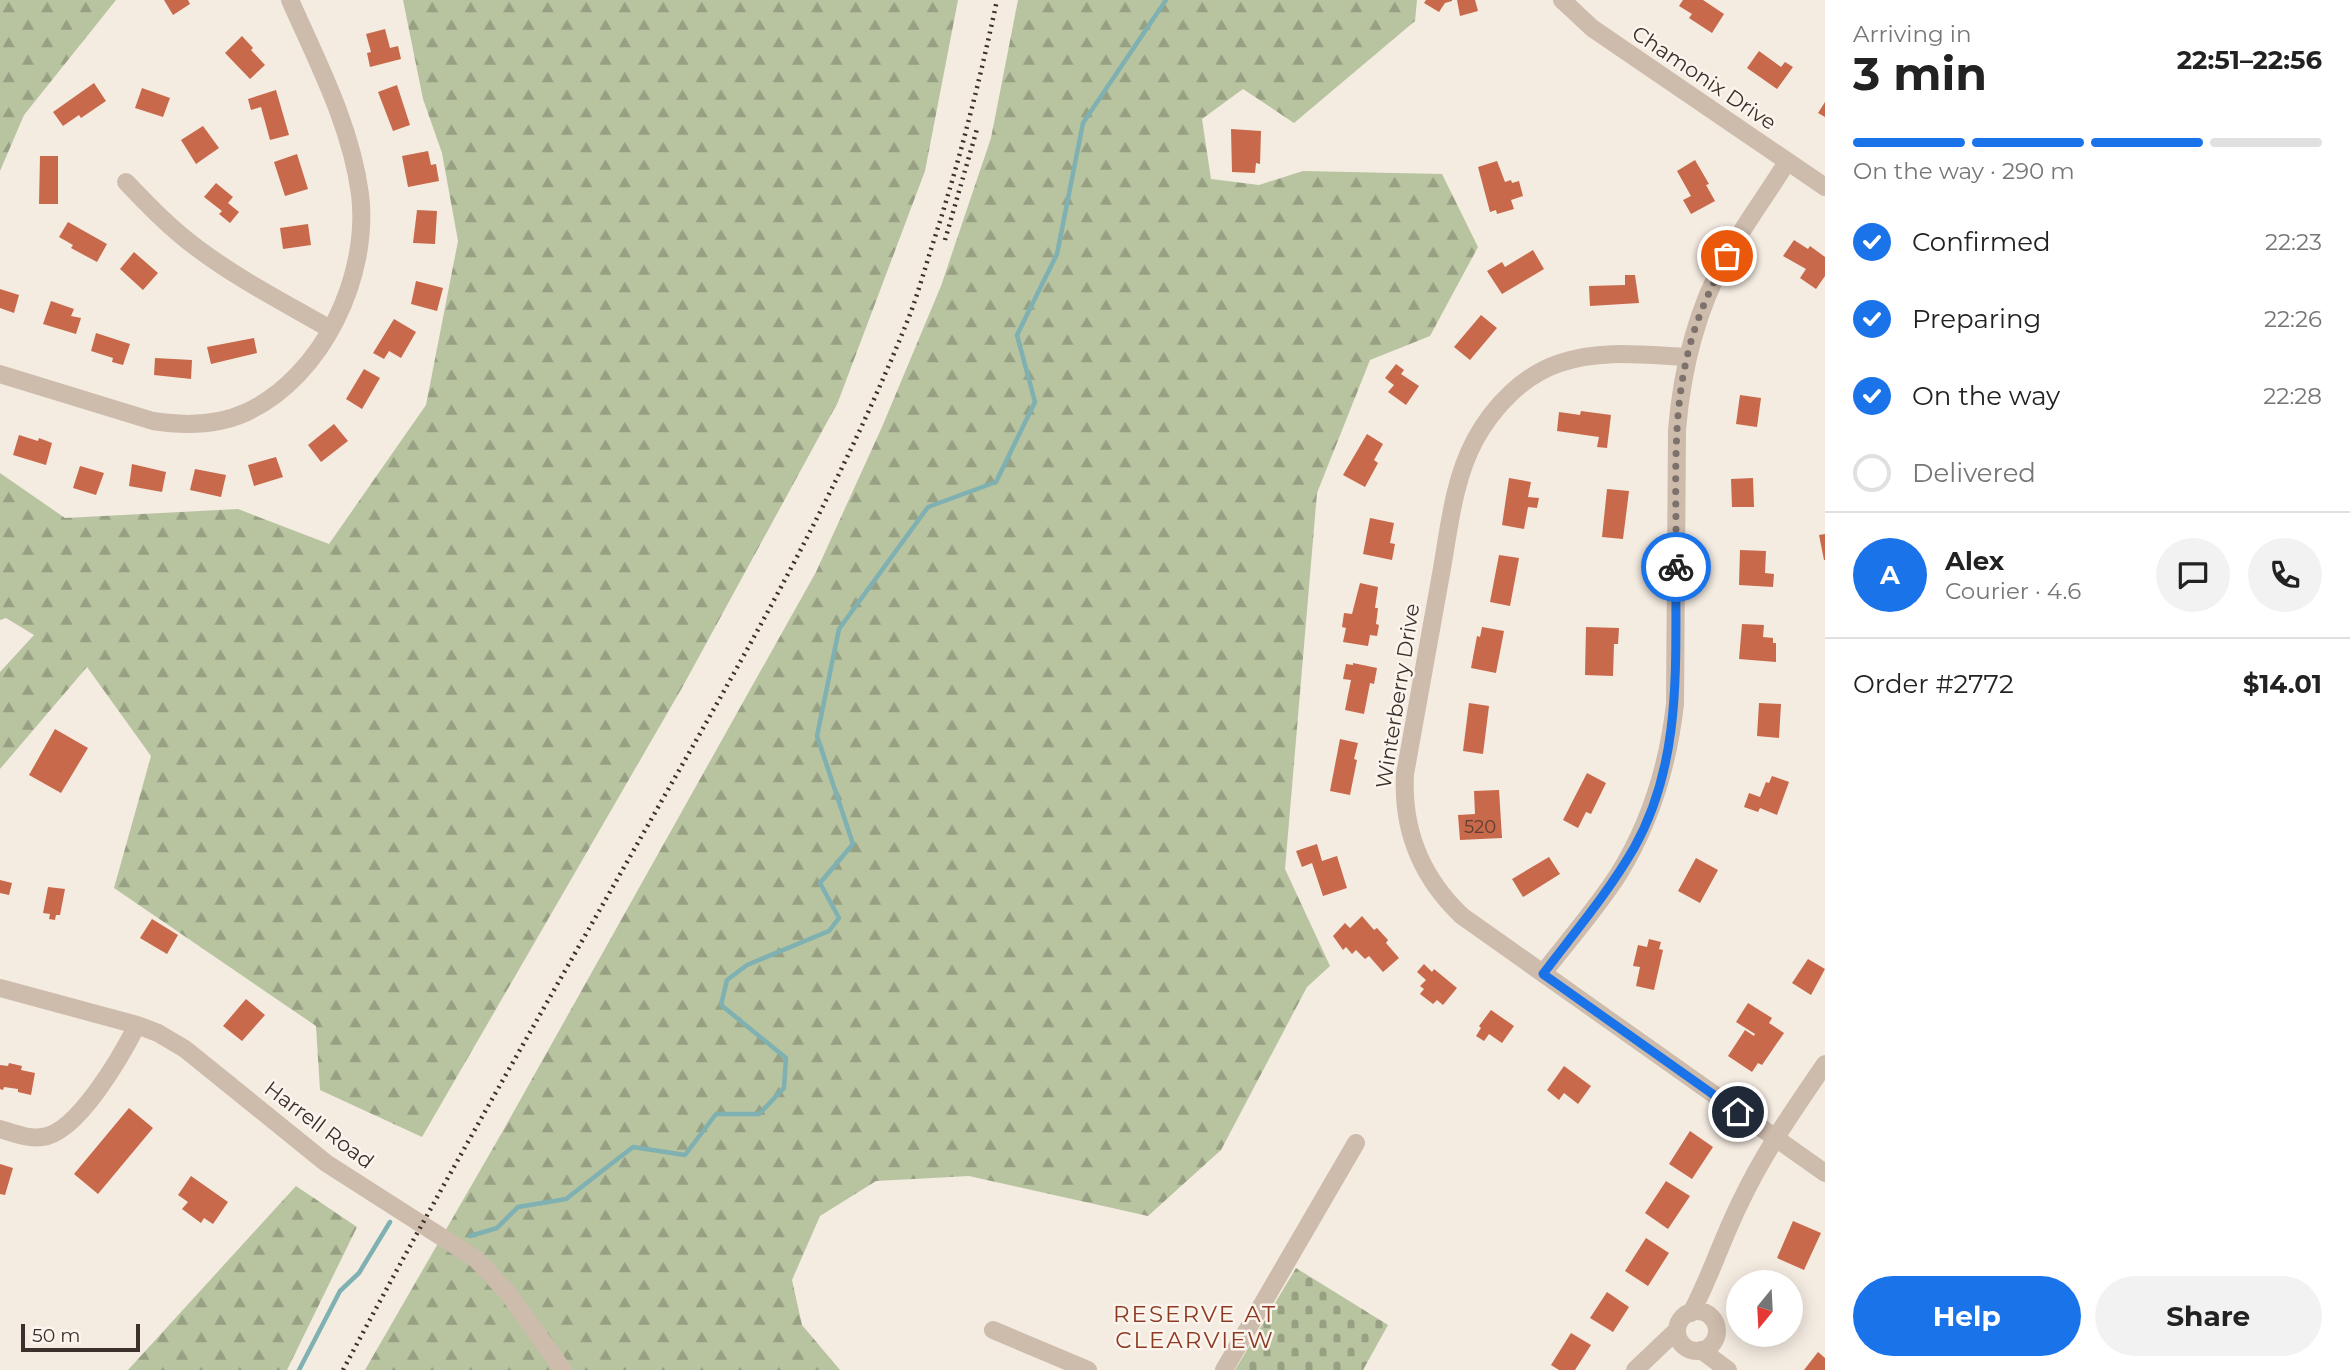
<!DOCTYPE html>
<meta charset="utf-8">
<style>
:root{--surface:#fff;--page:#f2f2f2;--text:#222;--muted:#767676;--line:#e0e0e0;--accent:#1a73e8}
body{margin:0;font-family:Montserrat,sans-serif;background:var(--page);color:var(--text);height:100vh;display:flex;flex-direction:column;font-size:26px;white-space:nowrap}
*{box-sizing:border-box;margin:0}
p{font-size:23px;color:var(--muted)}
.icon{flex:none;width:38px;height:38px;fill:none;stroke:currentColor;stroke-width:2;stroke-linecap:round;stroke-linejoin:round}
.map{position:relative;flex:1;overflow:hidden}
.side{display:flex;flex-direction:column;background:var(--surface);width:525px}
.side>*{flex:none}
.needle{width:46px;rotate:198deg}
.buttons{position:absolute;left:1726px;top:1270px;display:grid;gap:14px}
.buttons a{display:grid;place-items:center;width:77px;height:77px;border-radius:50%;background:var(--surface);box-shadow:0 4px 18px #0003;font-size:35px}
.scale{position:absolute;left:21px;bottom:18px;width:119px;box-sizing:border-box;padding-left:7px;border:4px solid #3b302b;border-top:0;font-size:19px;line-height:24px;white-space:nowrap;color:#3b302b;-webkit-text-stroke:5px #fbf5ee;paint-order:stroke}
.pin{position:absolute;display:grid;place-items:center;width:60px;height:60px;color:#fff;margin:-30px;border:4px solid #fff;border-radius:50%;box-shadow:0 2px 7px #0007}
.courier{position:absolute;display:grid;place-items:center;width:70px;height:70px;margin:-35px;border:5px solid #1a73e8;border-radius:50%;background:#fff;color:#222;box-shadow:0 2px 9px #0007}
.head em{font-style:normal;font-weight:700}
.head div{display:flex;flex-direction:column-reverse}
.head{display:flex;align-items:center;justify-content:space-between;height:119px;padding:0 28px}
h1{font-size:46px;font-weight:700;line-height:52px}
.bar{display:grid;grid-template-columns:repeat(4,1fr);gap:10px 7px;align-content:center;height:84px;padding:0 28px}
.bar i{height:9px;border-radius:5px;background:var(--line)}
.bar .on{background:var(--accent)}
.bar p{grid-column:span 4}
.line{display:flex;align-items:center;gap:18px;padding:0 28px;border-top:2px solid var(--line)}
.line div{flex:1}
.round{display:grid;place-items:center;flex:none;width:74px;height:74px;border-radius:37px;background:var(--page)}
ol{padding:0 28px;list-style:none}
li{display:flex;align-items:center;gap:21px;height:77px}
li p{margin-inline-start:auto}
li .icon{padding:7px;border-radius:50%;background:var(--accent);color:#fff;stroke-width:4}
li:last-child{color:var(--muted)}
li i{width:38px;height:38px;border:4px solid var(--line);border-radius:50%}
.button{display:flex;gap:14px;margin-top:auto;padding:14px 28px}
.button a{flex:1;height:80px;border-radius:42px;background:var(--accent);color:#fff;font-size:28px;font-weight:700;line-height:80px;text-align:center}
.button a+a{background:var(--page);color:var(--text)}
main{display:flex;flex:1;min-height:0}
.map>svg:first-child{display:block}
.forest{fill:url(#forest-firs)}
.cemetery{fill:url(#cemetery-stones)}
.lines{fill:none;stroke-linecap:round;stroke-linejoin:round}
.stream{stroke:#7fb0b2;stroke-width:4.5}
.building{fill:#c8694b}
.minor{stroke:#cdbbac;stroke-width:18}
.rail{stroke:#3b302b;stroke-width:4.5;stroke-dasharray:2 5;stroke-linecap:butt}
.done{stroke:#7c716b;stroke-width:7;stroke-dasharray:0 12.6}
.route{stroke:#1a73e8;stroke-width:9}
.labels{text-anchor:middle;stroke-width:5;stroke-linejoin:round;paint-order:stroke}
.number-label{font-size:18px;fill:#5e3e33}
.street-label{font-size:21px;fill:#3b302b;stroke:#fbf5ee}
.neighbourhood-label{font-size:23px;letter-spacing:2px;fill:#8c3b22;stroke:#fbf5ee}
</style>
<main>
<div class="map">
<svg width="1825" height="1370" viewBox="0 0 1825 1370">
<defs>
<pattern id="forest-firs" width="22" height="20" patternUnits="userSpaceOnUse" patternTransform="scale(1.75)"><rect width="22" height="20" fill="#b8c4a0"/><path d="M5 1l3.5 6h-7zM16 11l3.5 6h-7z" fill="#97a083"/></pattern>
<pattern id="cemetery-stones" width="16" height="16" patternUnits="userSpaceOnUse" patternTransform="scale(1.75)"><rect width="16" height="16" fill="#b8c4a0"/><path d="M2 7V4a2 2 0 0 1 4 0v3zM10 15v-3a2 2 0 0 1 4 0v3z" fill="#97a083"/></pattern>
</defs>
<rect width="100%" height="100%" fill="#f4ebe1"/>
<path class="forest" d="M0,0H116L24,115L0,171Z
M403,0H958L925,171L838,402L683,686L422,1137L320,1090L316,1026L114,888L151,756L87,667L0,769V672L34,635L6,618L0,620V473L65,518L238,509L329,544L426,405L458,241L442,153L423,99Z
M1018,0H1417L1415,21L1294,123L1243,89L1202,119L1211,179L1259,185L1303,171L1442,174L1478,247L1430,336L1370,360L1317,493L1285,869L1330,966L1307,987L1221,1150L1148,1216L969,1176L876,1181L820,1216L792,1280L802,1325L840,1370H365L504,1129L816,572L882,427L941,286L991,138Z
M296,1186L357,1227L287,1370H128Z"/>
<path class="cemetery" d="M1296,1268L1388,1325L1363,1370H1235Z"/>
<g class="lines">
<path class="stream" d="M470,1236L497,1228L518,1207L566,1199L633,1147L685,1155L716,1114H759L784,1088L786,1058L721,1005L727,980L747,965L829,931L839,918L820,883L853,844L817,736L839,629L928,507L996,482L1035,402L1017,335L1057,254L1083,123L1166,0
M299,1370L340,1291L359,1273L390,1222"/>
</g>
<path class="building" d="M164,0H188L190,4L173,15Z
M1426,0H1452V1L1445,3L1439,12L1424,3Z
M1457,0H1475L1478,11L1460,16Z
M1683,0H1703L1724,14L1712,33L1689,18L1692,14L1679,6Z
M385,29L390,48L398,46L401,59L370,67L367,53L371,52L366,34Z
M242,36L253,48L251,50L265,65L250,79L225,53Z
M1759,51L1781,67L1785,62L1793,67L1777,89L1747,68Z
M94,83L106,101L81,118L79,115L63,126L53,112Z
M397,85L410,125L393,131L378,92Z
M142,88L170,98L163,117L135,108Z
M276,90L289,135L270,140L261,107L251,110L248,99Z
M1825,102V117L1818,113Z
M203,126L219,148L196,164L181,140Z
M1231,129L1261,131L1260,164L1256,163L1255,173L1232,172Z
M428,151L431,165L436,164L439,181L408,187L402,156Z
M297,154L308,189L285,196L274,162Z
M40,156H58V204H39Z
M1695,160L1709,184L1706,185L1715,201L1691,214L1683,200L1691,196L1677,171Z
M1497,161L1505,182L1511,180L1512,183L1519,181L1523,196L1511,200L1514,209L1497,214L1496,210L1490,212L1478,167Z
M216,183L233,197L228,203L239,212L230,223L219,214L222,211L204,197Z
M417,210L437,211L435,244L413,243Z
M68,222L107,244L97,262L71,248L73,245L59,237Z
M308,224L311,245L283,249L280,228Z
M1794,240L1808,249L1810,246L1825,257V276L1816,289L1800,278L1806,269L1783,256Z
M1533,250L1544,269L1502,294L1487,271L1502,262L1505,267Z
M134,252L158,273L143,290L120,269Z
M1625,275H1635L1639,303L1590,306L1589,286L1625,285Z
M416,281L443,288L437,311L411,304Z
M0,289L19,295L14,313L0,308Z
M51,301L74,309L71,316L81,318L76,334L43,324Z
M1481,315L1497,328L1470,360L1454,347Z
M394,319L416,332L401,358L389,351L384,359L373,353Z
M96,333L130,344L123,365L112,362L113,358L91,351Z
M254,338L257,353L211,364L207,347Z
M155,358L192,360L191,379L154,375Z
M1396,364L1404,370L1401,374L1419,386L1406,405L1388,392L1394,385L1385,378Z
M364,369L380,378L362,409L346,399Z
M1740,395L1761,398L1757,427L1736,424Z
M1581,411L1611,415L1607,448L1597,447L1599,437L1557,431L1559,412L1580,415Z
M334,424L348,441L321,462L308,445Z
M1367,434L1383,444L1374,460L1378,463L1365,487L1343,475Z
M19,435L38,441L39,438L52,443L46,465L13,455Z
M276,457L283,477L254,486L248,465Z
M132,464L166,472L162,492L129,486Z
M80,466L104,473L96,495L73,488Z
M195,469L226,475L221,497L190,490Z
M1509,478L1531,482L1528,497L1539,498L1537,508L1528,507L1524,529L1502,525Z
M1753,478L1754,507H1732L1731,479Z
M1607,489L1629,491L1623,539L1602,537Z
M1370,518L1394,523L1390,543L1395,544L1392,560L1363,554Z
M1825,534V560H1824L1819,535Z
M1740,550L1766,551L1765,573L1774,574L1773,587L1739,585Z
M1499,555L1519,558L1510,606L1490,602Z
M1360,583L1378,587L1375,608H1378L1376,624L1379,625L1377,636L1370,635L1368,646L1343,642L1346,628L1342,627L1344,613L1352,614Z
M1742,624L1764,625L1763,637L1773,638V643H1776V662L1739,659Z
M1482,627L1504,631L1496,673L1471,668L1477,636L1480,637Z
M1586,627L1619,628L1618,644H1614L1613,676L1585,675Z
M1353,663L1377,668L1374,684L1370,683L1364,714L1345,710L1351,680L1343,679L1346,664L1353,665Z
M1469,703L1489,706L1483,754L1463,751Z
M1759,703L1781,704L1779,738L1757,736Z
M55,729L88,748L61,793L29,775Z
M1340,739L1358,743L1354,759L1357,760L1350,795L1330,791Z
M1587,773L1606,783L1591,814L1586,812L1578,828L1563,820Z
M1772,776L1789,782L1777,815L1760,808L1758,812L1744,807L1749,793L1760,797L1766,782L1769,783Z
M1499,790L1502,838L1460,840L1458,815L1475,814L1474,791Z
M1317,844L1322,861L1337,856L1347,888L1323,896L1312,863L1302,867L1296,851Z
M1549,857L1560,874L1523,897L1512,879Z
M1696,858L1718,870L1700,903L1678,891Z
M0,880L12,883L9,895L0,893Z
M48,887L65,889L60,915H56L55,920L49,919L50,914L43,913Z
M1362,916L1374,930L1377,928L1388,940L1386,943L1399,958L1383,972L1369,956L1365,959L1356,950L1352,954L1346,947L1343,950L1333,936L1345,923L1350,928Z
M152,919L178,935L167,954L140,938Z
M1649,939L1661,942L1659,949L1663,950L1654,990L1636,986L1640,967L1633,966L1638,945L1647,947Z
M1808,959L1825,969L1811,995L1792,983Z
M1424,964L1432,972L1434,969L1457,988L1443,1005L1437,1000L1433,1004L1420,994L1424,989L1420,986L1426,980L1417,972Z
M246,999L265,1015L242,1041L223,1026Z
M1748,1003L1772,1018L1769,1023L1784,1033L1762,1065L1758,1063L1752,1072L1728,1056L1745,1030L1754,1036L1755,1034L1736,1022Z
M1491,1010L1514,1026L1502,1043L1489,1034L1484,1041L1476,1036L1481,1028L1479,1026Z
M9,1063L22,1066L21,1070L35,1073L31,1095L18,1092V1089L4,1087L3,1090L0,1089V1065L8,1066Z
M1564,1066L1591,1086L1578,1104L1564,1093L1559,1100L1547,1090Z
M129,1108L153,1128L98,1194L74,1174Z
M1690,1131L1713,1147L1692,1179L1669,1164Z
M0,1164L13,1168L5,1195L0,1194Z
M191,1176L228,1202L213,1224L204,1218L201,1223L182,1209L188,1202L178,1195Z
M1666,1181L1690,1196L1668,1229L1645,1213Z
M1793,1221L1821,1233L1804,1270L1777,1258Z
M1646,1238L1669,1253L1648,1286L1625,1271Z
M1607,1292L1629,1307L1613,1332L1590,1318Z
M1571,1333L1591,1345L1575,1370H1559L1551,1365Z
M1818,1352L1825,1358V1370H1804Z"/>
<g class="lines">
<path class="minor" d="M1562,0L1592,28L1825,187
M126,182C148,205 171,229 197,248C238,279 285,303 330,329
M1687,357C1645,355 1601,349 1560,363C1523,375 1493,407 1475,440C1453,481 1449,530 1441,574C1429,641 1417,707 1405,774C1402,830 1421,877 1462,916L1825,1173
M0,374L153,421C185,426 217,426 247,412C323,376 370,276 360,194C351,126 318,63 290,0
M1543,973C1568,941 1596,909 1618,875C1651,822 1668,766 1675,704L1677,430C1682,369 1696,311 1726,257C1745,224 1767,194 1787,162
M0,988L137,1025L158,1033L185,1049L326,1163L476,1259L508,1293L563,1370
M0,1129C13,1133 28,1139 42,1137C77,1134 122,1055 137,1025
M1677 1331a20 20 0 1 1 40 0a20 20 0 1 1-40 0Z
M1691,1313C1710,1278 1722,1239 1740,1203C1763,1154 1794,1109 1825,1064
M993,1330L1088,1370
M1701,1350L1728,1370
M1224,1370L1356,1143
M1635,1370L1677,1330"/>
<path class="rail" d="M945,240L977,129
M343,1370C446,1176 557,986 665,795C754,639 842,484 909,317C919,291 926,264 935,237C960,159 980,80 997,0"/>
</g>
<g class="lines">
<path class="done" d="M1676,567C1677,498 1671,424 1687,357C1695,321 1710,289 1727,256"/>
<path class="route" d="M1676,567C1675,663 1683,761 1634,848C1608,893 1574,933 1543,974L1738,1112"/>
</g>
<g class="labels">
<g class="number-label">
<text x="1480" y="833">520</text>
</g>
<g class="street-label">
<text transform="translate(1704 78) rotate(34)" y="7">Chamonix Drive</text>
<text transform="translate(1398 696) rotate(-81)" y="7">Winterberry Drive</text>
<text transform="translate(319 1125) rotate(37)" y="7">Harrell Road</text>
</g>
<g class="neighbourhood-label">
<text x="1195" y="1322">RESERVE AT<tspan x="1195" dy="26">CLEARVIEW</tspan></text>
</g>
</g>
</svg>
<div class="buttons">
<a><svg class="needle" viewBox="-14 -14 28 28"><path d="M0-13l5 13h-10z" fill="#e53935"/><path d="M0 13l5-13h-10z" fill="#767676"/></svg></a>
</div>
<div class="scale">50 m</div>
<div class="pin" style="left:1727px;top:256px;background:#ea580c"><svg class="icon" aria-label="bag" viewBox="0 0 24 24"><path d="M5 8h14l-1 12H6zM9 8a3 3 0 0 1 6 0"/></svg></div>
<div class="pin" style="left:1738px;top:1112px;background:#1f2937"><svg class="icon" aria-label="home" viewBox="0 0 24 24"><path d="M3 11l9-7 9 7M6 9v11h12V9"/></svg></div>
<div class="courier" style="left:1676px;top:567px"><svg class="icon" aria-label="bike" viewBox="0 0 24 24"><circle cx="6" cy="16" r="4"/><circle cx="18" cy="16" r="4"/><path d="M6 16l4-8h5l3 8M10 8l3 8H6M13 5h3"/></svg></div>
</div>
<section class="side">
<div class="head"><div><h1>3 min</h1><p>Arriving in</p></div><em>22:51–22:56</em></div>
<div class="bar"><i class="on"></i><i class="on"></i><i class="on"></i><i></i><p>On the way · 290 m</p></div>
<ol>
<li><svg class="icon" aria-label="check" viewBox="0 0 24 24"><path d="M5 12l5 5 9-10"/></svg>Confirmed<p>22:23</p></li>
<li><svg class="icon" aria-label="check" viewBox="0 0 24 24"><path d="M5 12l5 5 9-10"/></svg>Preparing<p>22:26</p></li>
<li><svg class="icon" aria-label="check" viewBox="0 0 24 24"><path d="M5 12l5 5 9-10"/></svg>On the way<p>22:28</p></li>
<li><i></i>Delivered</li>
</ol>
<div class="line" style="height:126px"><b class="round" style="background:var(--accent);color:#fff">A</b><div><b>Alex</b><p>Courier · 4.6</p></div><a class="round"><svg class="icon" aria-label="chat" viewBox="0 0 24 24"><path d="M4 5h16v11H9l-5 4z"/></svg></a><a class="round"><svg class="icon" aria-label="phone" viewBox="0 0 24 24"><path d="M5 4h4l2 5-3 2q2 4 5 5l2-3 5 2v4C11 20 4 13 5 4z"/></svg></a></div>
<div class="line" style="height:91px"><div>Order #2772</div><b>$14.01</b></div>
<div class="button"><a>Help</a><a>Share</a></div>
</section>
</main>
